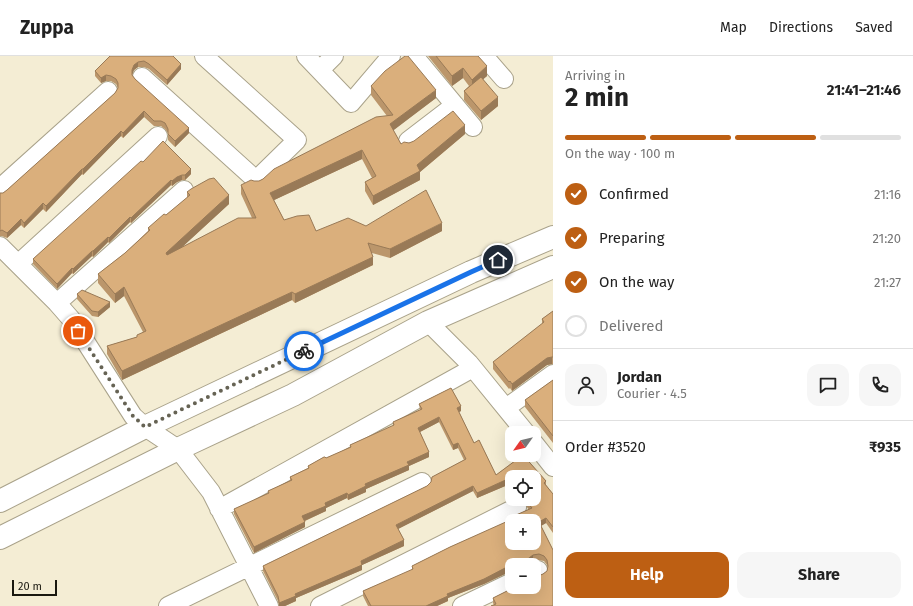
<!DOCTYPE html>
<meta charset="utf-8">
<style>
:root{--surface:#fff;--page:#f6f6f6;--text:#222;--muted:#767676;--line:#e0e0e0;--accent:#bd5f13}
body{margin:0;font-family:"Fira Sans",sans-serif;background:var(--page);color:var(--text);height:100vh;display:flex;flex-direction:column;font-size:15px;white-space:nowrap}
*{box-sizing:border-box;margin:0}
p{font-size:13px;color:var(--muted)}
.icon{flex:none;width:22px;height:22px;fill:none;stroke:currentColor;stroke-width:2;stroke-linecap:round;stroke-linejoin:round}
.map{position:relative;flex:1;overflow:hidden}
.drawer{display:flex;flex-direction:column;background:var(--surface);width:360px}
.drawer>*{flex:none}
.needle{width:26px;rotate:236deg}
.fabs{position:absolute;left:505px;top:370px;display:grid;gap:8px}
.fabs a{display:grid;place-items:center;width:36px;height:36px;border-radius:8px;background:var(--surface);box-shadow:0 4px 16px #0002;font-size:20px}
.scale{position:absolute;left:12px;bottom:10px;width:45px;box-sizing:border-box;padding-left:4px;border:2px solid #1a180f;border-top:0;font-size:11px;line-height:14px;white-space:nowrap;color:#1a180f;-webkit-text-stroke:3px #f4edd4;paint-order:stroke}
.pin{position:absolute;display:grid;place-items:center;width:34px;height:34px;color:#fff;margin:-17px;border:2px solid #fff;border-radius:50%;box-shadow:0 1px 4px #0007}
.courier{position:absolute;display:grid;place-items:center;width:40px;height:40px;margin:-20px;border:3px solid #1a73e8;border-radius:50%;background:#fff;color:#222;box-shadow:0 1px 5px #0007}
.overview em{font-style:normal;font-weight:700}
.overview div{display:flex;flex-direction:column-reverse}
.overview{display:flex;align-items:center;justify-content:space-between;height:68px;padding:0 12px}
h1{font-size:26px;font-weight:700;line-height:30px}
.bar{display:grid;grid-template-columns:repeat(4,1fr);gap:6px 4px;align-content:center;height:48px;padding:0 12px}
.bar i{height:5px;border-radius:3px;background:var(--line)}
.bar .active{background:var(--accent)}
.bar p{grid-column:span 4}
.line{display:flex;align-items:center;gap:10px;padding:0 12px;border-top:1px solid var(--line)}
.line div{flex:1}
.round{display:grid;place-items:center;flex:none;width:42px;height:42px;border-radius:12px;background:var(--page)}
ol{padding:0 12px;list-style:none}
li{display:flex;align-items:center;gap:12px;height:44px}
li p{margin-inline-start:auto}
li .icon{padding:4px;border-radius:50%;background:var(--accent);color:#fff;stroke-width:4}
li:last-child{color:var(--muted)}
li i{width:22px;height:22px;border:2px solid var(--line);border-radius:50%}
.action{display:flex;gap:8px;margin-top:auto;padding:8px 12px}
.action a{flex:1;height:46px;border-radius:12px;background:var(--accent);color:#fff;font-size:16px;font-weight:700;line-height:46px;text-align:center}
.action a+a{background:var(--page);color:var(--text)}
header{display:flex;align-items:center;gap:24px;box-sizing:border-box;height:56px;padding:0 20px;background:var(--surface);border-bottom:1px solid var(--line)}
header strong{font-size:19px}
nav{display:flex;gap:22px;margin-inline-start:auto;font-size:14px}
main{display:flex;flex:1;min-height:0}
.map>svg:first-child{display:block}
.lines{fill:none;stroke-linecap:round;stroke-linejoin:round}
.street-casing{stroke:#a9a28a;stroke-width:20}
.secondary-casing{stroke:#a9a28a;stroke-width:24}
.street{stroke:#fff;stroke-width:18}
.secondary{stroke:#fff;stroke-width:22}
.wall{fill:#bb966b;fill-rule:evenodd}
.shaded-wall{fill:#997a57}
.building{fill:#daaf7c;stroke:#997a57;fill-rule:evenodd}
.done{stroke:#666354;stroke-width:4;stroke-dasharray:0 7.2}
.route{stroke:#1a73e8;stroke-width:5}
</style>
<header>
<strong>Zuppa</strong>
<nav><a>Map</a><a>Directions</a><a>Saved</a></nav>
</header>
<main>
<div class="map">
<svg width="553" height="550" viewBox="0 0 553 550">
<rect width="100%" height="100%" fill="#f4edd4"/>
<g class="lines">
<defs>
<path id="street" d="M306,0L351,47L391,0
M414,0L473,71
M484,0L504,23
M320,14L334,0
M142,21L256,124L297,84L204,0
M408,85L455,49
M0,132L108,35
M0,190L57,247L71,263L133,360L145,371L178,393L211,436L269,550
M18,208L158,80
M57,247L184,134
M428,266L469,307L526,377
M506,352L553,318
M534,387L553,411
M219,453L473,312
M534,516L538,514
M168,550L422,426
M320,550L517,451
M462,550L512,526"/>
<path id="secondary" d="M0,445L145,371L471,216L553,181
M0,482L178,393L293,339L428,266L553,211"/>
</defs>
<use href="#street" class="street-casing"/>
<use href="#secondary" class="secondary-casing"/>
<use href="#street" class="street"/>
<use href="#secondary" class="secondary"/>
</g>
<path class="wall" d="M110,0H173L181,13L167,29L149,13L144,11H138L134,14L132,19L135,23L189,77L175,91L168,84V77L165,73L161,70H154L144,61L123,82L121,80L83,119L82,118L46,156L43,153L24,172L21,169L7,182L2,180H0V137H3L7,134L115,37L118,32L116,28L111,25H106L101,27L95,20V15Z
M428,0H478L487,20L483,23L498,50L481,64L464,44V35L469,30L463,22L452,30Z
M371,30L436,42L393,74L401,88L465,78L420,116V124L373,149L365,135V126L372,122L362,103L274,144L284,164L316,175L366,170L442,175L390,202L372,197L373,209L295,247L292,244L122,324L107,298V290L137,281L143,276L124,240L115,247L98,227V218L125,197L148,175V172L166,159L187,142V136L229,148L182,191L252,162L241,138V129L254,125H259L387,60L371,39Z
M143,106L191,118L185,124H182L177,126L172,130L171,129L133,165L131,167L130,166L109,187L108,186L93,201L92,200L73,218L72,217L57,233L33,208V203Z
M77,238L110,251L98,261L92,260L77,243Z
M553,255V308H552L547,309L512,335L510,332L509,333L493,313V306L542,268V263Z
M553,324V387L525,351V344Z
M451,332L461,350V355L459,356L474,387L479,384L496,419L523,399L546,425V429L553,438V477L546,467L541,470L553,494V550H491L494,549L493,547V542L515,531H534V521L538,520L543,518L547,515L548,512L547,509L544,505L539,504L533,505L527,509H512V516L507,517L484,528L448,542V545L437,550H368L363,540V535L412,514V510L450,491L507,466V463L529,454L527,451L526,446L524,443H534V421H512V430L510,428L477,442L473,435L398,473L404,484V490L362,509V514L296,542V545L285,550H279L278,545L263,515V510L427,430L431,426L432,421L464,404L458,392L453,394L439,366L420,376L429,396V401L409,410V414L366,433V436L348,444L347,442L326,452V455L305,465V471L254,497L234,458V453L268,438V435L290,425V421L308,412V410L324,401H325L326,402L350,392V389L393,370V366L420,354L419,348ZM512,465H534V487H512Z"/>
<path class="shaded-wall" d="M138,6V11L134,14L132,19V14L134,9Z
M181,8V13L167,29V24Z
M487,10V20L472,33V24Z
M463,12V22L452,30V20Z
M106,19V25L101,27V22Z
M436,34V42L390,77V68Z
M498,41V50L481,64V55Z
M144,55V61L123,82V77Z
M465,69V78L420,116V124L373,149V140L417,109Z
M189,72V77L175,91V85Z
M121,75V80L83,119V113Z
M362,94V103L270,146V137Z
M82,113V118L46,156V150Z
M191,113V118L185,124V119Z
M182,119V124L177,126L172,130V125L177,121Z
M171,124V129L131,167V162Z
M229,139V148L166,206V197Z
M43,147V153L24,172V167Z
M130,161V166L109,187V182Z
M21,163V169L7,182V177Z
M442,167V175L390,202V193Z
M108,181V186L93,201V195Z
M92,195V200L73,218V213Z
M373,201V209L295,247V238Z
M72,212V217L57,233V228Z
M124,231V240L115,247V238Z
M292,236V244L122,324V315Z
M110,246V251L98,261V256Z
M552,301V308L547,309L512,335V328L547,302Z
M461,350V355L457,357V352Z
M439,361V366L418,377V372Z
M458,387V392L453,394V389Z
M429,396V401L409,410V414L366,433V436L348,444V439L365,428L407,406Z
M510,422V428L477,442V437Z
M473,430V435L396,474V469Z
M347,437V442L326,452V455L302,466V460L325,447Z
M546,462V467L539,471V466Z
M305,466V471L254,497V491Z
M404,484V490L362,509V514L296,542V545L285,550H279V547L295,538L361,505Z
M533,499V505L527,509H524L525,505Z
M507,511V517L484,528L448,542V545L437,550H425L447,538Z"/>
<path class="building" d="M110,0H173L181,8L167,24L149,8L144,5L138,6L134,9L132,14V19L135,23L189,72L175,85L168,78V73L165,67L161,65H154L144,55L123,77L121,75L83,113H82L46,150L43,147L24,167L21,163L7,177L2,174L0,175V137H3L7,134L115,37L118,32V27L116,23L111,20L106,19L101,22L95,15Z
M405,0H408L436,34L390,68L401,88L404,86L409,87L414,85L453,55L465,69L417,109L420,115L373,140L365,126L376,120L362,94L270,137L284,164L297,160L309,159L316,175L348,162L366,170L426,134L442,167L390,193L368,187L373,201L295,238L292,236L122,315L107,290L137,281V279L146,275L124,231L115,238L98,218L125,197L150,174L148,172L164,158L166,159L190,139L187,136L191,133L209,123L214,122L229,139L166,197L167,199L238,162H256L241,129L251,124L254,125H259L263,123L274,113L376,61L393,59L371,30L385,15Z
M436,0H478L487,10L472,24L463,12L452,20Z
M481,21L498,41L481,55L464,35Z
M163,85L191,113L185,119H182L177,121L172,125L171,124L133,160L131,162L130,161L109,182L108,181L93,195H92L73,213L72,212L57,228L33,203L141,105L143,106Z
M82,234L110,246L98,256L92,255L77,238Z
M553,255V301H552L547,302L512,328L510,325L509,326L493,306L544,266L542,263Z
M553,324V380L525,344Z
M451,332L461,350L457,352L474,387L479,384L496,419L523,399L546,425L544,427L553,438V471L546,462L539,466L553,494V550H491L496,548L493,542L515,531H534V521L538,520L543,518L547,515L548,510L547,504L544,500L539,498L533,499L525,505L524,509H512V511H507L484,523L447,538L448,540L426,550H371L363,535L413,513L412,510L450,491L508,465L507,463L532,452L527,446V443H534V421H512V425L510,422L477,437L473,430L396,469L404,484L361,505L362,509L295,538L296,540L279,547V545L278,540L263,510L427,430L431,426L432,421L466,403L458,387L453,389L439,361L418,372L429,396L407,406L409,409L365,428L366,430L348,439L347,437L325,447L326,450L302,460L305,466L254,491L234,453L269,437L268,435L292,424L290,421L309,412L308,410L324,401H325L326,402L351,391L350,389L394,369L393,366L422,353L419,348ZM512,465H534V487H512Z"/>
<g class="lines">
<path class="done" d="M78,275L133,360L145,371L304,295"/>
<path class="route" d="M304,295L471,216L498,204"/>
</g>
</svg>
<div class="fabs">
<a><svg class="needle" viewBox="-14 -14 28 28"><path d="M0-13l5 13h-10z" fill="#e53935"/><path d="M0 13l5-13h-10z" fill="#767676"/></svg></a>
<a><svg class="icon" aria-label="locate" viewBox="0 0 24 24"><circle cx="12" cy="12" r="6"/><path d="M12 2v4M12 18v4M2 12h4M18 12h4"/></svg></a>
<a>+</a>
<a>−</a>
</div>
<div class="scale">20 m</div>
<div class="pin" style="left:78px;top:275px;background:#ea580c"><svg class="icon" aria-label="bag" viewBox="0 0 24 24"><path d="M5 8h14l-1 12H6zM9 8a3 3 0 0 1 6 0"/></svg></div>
<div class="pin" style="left:498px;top:204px;background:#1f2937"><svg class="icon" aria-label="home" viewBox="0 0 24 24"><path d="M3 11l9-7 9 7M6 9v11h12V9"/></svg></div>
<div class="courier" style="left:304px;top:295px"><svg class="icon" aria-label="bike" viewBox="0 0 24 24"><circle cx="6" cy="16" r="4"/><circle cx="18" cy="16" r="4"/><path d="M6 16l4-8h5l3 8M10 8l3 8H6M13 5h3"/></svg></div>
</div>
<section class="drawer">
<div class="overview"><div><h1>2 min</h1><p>Arriving in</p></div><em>21:41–21:46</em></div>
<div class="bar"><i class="active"></i><i class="active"></i><i class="active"></i><i></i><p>On the way · 100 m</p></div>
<ol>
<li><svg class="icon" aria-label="check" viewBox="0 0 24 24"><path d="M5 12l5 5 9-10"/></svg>Confirmed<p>21:16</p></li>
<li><svg class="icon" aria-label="check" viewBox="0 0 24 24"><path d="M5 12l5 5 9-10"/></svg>Preparing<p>21:20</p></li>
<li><svg class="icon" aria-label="check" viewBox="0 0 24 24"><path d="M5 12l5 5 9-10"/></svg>On the way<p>21:27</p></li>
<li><i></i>Delivered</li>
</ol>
<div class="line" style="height:72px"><a class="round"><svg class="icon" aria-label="person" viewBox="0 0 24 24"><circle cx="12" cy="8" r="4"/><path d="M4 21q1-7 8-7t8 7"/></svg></a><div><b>Jordan</b><p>Courier · 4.5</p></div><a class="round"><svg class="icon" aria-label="chat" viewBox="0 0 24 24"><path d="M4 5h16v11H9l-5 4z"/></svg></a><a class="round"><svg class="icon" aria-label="phone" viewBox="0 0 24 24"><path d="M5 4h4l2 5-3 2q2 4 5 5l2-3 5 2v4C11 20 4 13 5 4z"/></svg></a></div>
<div class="line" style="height:52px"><div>Order #3520</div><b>₹935</b></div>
<div class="action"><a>Help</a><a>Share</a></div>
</section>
</main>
